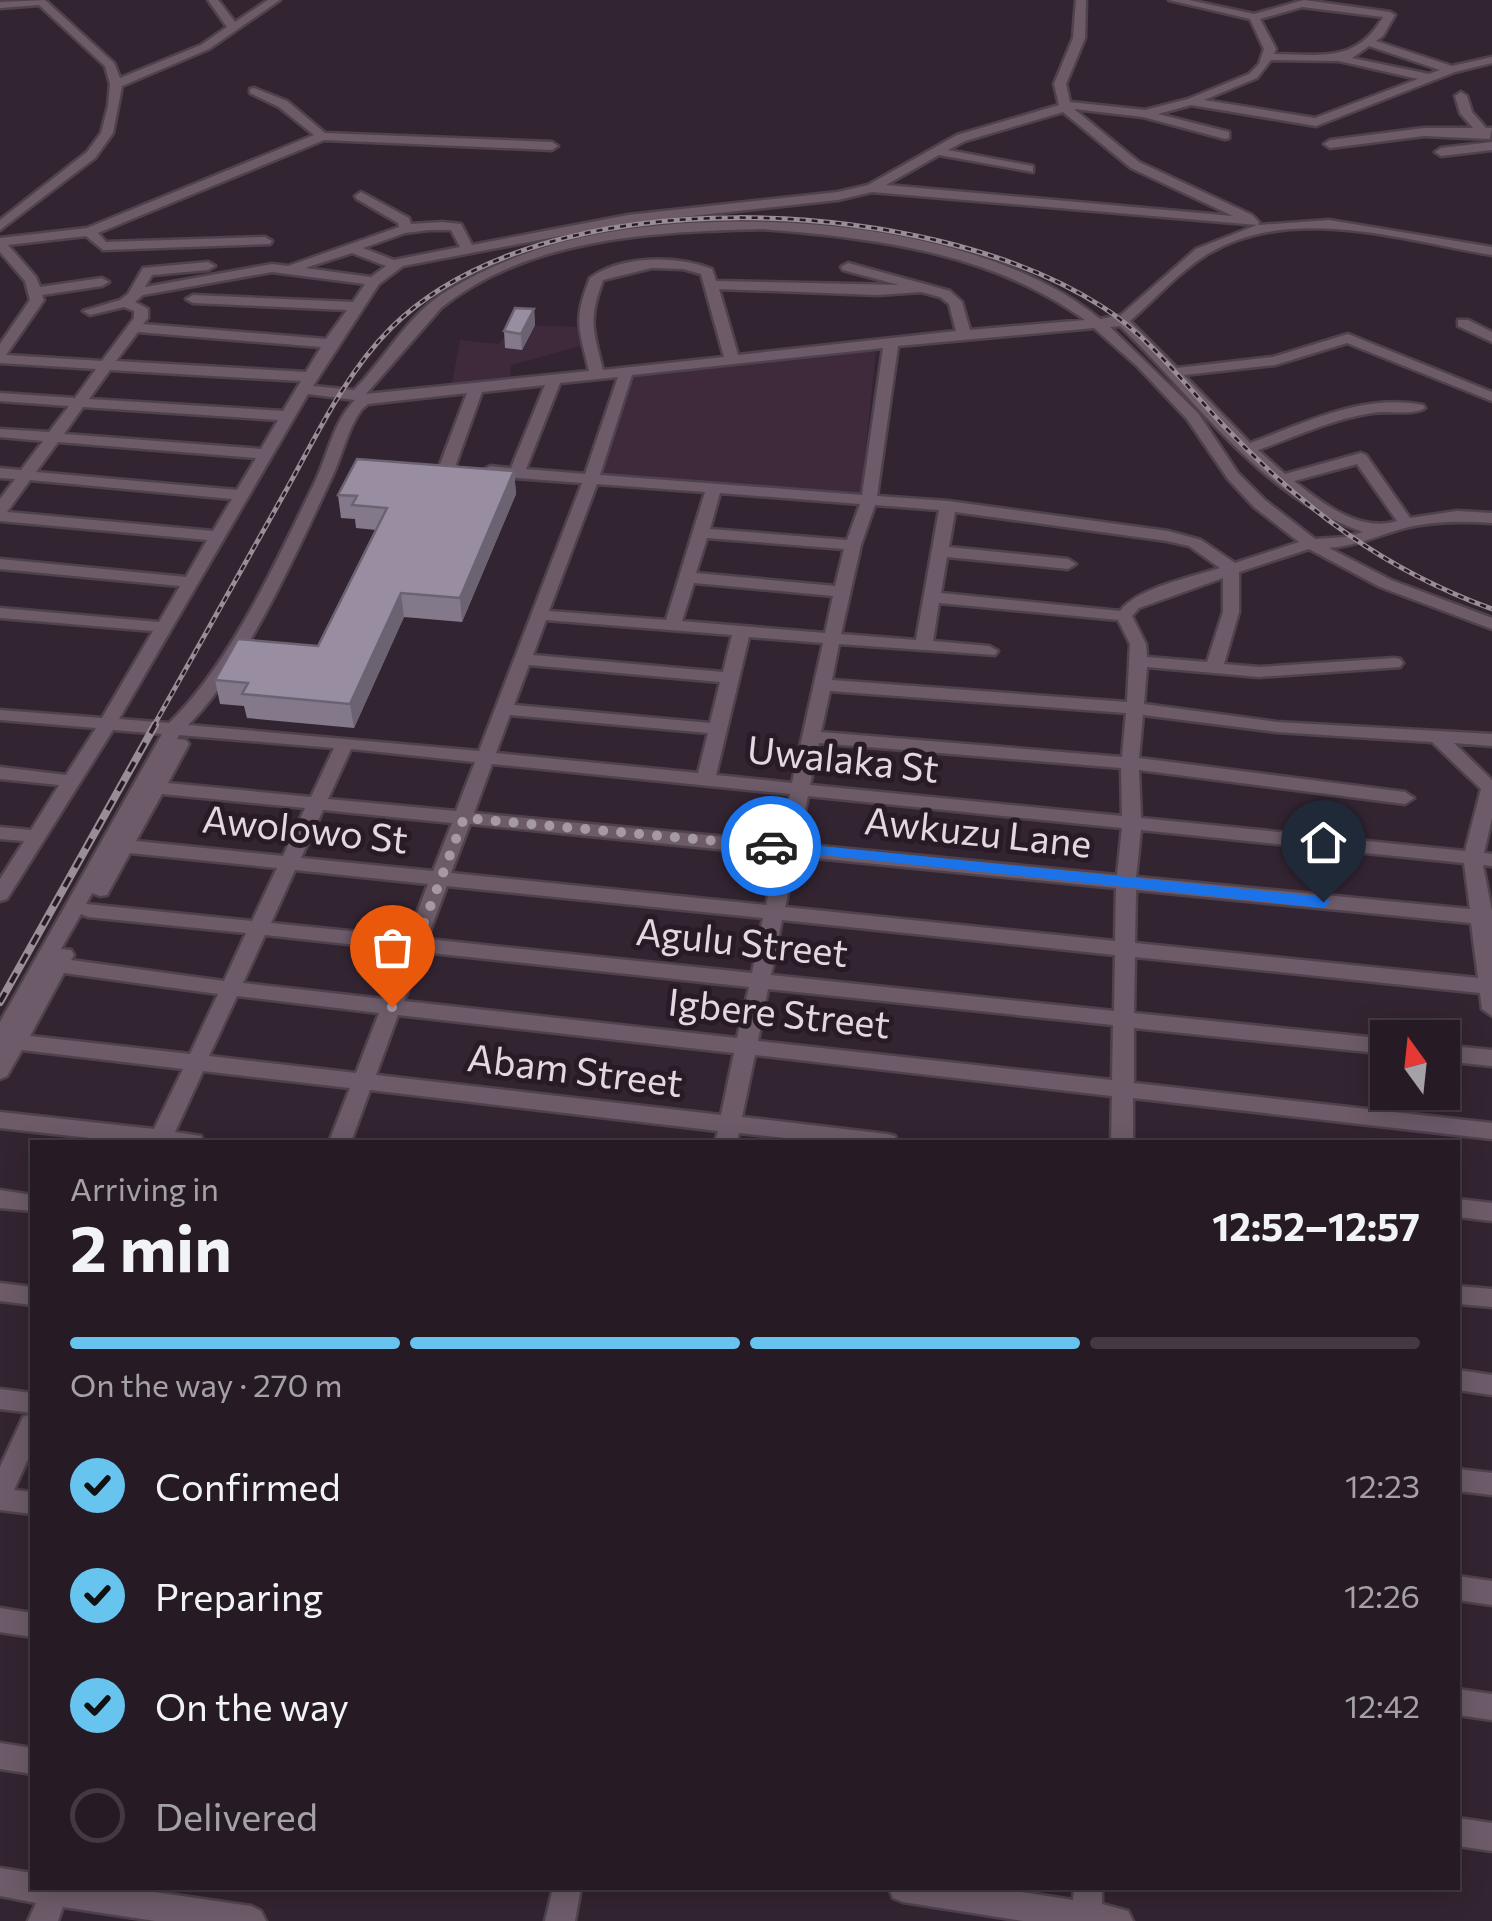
<!DOCTYPE html>
<meta charset="utf-8">
<style>
:root{--surface:#261b25;--page:#322832;--text:#f1f3f6;--muted:#a4a1a7;--line:#423942;--accent:#66c4ef}
body{margin:0;font-family:Commissioner,sans-serif;background:var(--page);color:var(--text);height:100vh;display:flex;flex-direction:column;font-size:38px;white-space:nowrap}
*{box-sizing:border-box;margin:0}
p{font-size:32px;color:var(--muted)}
.icon{flex:none;width:55px;height:55px;fill:none;stroke:currentColor;stroke-width:2;stroke-linecap:round;stroke-linejoin:round}
.map{position:relative;flex:1;overflow:hidden}
.panel{position:absolute;left:30px;top:1140px;width:1430px;height:750px;display:flex;flex-direction:column;background:var(--surface);border-radius:0px;box-shadow:0 5px 25px #0003,0 0 0 2px var(--line)}
.panel>*{flex:none}
.needle{width:65px;rotate:345deg}
.tools{position:absolute;left:1370px;top:1020px;display:grid;gap:20px}
.tools a{display:grid;place-items:center;width:90px;height:90px;border-radius:0px;background:var(--surface);box-shadow:0 5px 25px #0003,0 0 0 2px var(--line);font-size:50px}
.pin{position:absolute;display:grid;place-items:center;width:85px;height:85px;color:#fff;margin:-102px -42px;border-radius:50% 50% 50% 0;rotate:-45deg;box-shadow:0 0 10px #0007}
.pin .icon{rotate:45deg}
.courier{position:absolute;display:grid;place-items:center;width:100px;height:100px;margin:-50px;border:8px solid #1a73e8;border-radius:50%;background:#fff;color:#222;box-shadow:0 2px 12px #0007}
.headline em{font-style:normal;font-weight:700}
.headline div{display:flex;flex-direction:column-reverse}
.headline{display:flex;align-items:center;justify-content:space-between;height:170px;padding:0 40px}
h1{font-size:65px;font-weight:700;line-height:75px}
.bar{display:grid;grid-template-columns:repeat(4,1fr);gap:15px 10px;align-content:center;height:120px;padding:0 40px}
.bar i{height:12px;border-radius:8px;background:var(--line)}
.bar .current{background:var(--accent)}
.bar p{grid-column:span 4}
ol{padding:0 40px;list-style:none}
li{display:flex;align-items:center;gap:30px;height:110px}
li p{margin-inline-start:auto}
li .icon{padding:10px;border-radius:50%;background:var(--accent);color:#111;stroke-width:4}
li:last-child{color:var(--muted)}
li i{width:55px;height:55px;border:5px solid var(--line);border-radius:50%}
.map>svg:first-child{display:block}
.built{fill:#3f2a3c}
.lines{fill:none;stroke-linecap:round;stroke-linejoin:round}
.minor-casing{stroke:#4f424d;stroke-width:5}
.minor{fill:#6d5b6a;fill-rule:evenodd}
.rail-far1-casing{stroke:#998d97;stroke-width:5}
.rail-casing{stroke:#998d97;stroke-width:8}
.rail-far1{stroke:#291a27;stroke-width:2.5;stroke-dasharray:6;stroke-linecap:butt}
.rail{stroke:#291a27;stroke-width:4;stroke-dasharray:11;stroke-linecap:butt}
.wall{fill:#84798a}
.shaded-wall{fill:#6b6371}
.building{fill:#998da1;stroke:#6b6371;stroke-width:2.5}
.route{fill:#1a73e8}
.done{stroke:#a599a3;stroke-width:10;stroke-dasharray:0 18}
.labels{text-anchor:middle;stroke-width:10;stroke-linejoin:round;paint-order:stroke}
.street-label{font-size:38px;fill:#e2d8e0;stroke:#291a27}
</style>
<div class="map">
<svg width="1492" height="1921" viewBox="0 0 1492 1921">
<rect width="100%" height="100%" fill="#332431"/>
<path class="built" d="M517,325L582,327L584,345L511,365L509,385L451,390L460,340L498,344Z
M876,351L861,494L599,475L633,376Z"/>
<g class="lines">
<defs>
<path id="minor" d="M45,0L114,63L120,78L201,45L227,27L208,0H218L235,22L268,0H280L209,49L122,86L113,133L95,158L0,230V220L87,152L101,133L108,106L110,84L105,66L39,5L0,8V2Z
M1076,0H1086L1085,38L1066,84L1070,102L1145,110L1188,99L1249,74L1259,64L1264,49L1250,19L1169,0H1189L1254,14L1304,0L1390,12L1395,15L1383,36L1376,41L1452,66L1492,57V63L1455,72L1316,126L1191,105L1158,114L1229,132V138L1225,139L1143,117L1074,109L1139,162L1252,215L1259,222L1258,225L1329,220L1492,247V255C1402,240 1290,203 1206,255C1179,272 1154,300 1130,321L1177,368L1273,357L1348,334L1492,392V401L1347,343L1275,365L1184,375L1250,443C1305,423 1363,393 1423,405L1425,408C1413,416 1388,410 1372,413C1332,419 1295,437 1258,450L1285,474L1361,453L1366,455L1410,518L1457,511L1492,513V523C1463,521 1434,521 1405,528C1379,535 1356,546 1329,548L1391,580L1492,618V629L1380,587L1309,549L1239,572V612L1224,664L1259,667L1394,658L1400,659L1403,663L1400,667L1259,677L1147,667L1144,704L1277,722L1492,734V746L1454,743L1492,780V818L1484,853L1492,854V866L1483,865L1492,911V1016L1482,1009L1480,993L1135,957L1134,1013L1388,1039V1054L1134,1028V1083L1492,1123V1139L1133,1098V1142H1111L1112,1096L755,1055L742,1117L887,1134L895,1136L898,1142H821L739,1133L737,1142H715L718,1131L370,1090L351,1142H329L350,1088L203,1071L175,1132L201,1136L204,1142H126L0,1128V1112L154,1129L183,1069L22,1050L7,1076L0,1079V1022L162,734L113,730L7,899L0,901V879L24,841L0,839V827L31,830L59,785L0,779V767L66,775L96,728L0,720V710L102,718L153,631L0,618V608L159,622L180,586L0,569V559L186,577L207,540L0,521V499L15,479L0,478V468L21,470L43,441L0,437V429L49,432L69,406L0,401V393L75,398L96,369L0,363V344L30,300L25,281L0,252V238L87,228L314,135L279,107L250,93V89L254,88L287,101L325,133L552,142L558,146L552,150L324,140L98,233L106,242L265,237L272,241L270,244L103,250L86,236L8,245L36,277L40,287L102,278L109,282L102,286L42,295L44,300L6,355L102,361L134,318V311L124,307L90,315L83,311L120,300L128,294L143,268L208,262L215,266L208,270L152,275L145,287L272,264L288,266L399,227L398,223L357,199L355,196L361,192L409,218L411,224L442,222L461,224L472,245L628,215L838,192L868,185L957,135L1059,105L1054,84L1073,38ZM1302,7L1383,17C1356,64 1320,54 1274,54L1276,49L1260,19ZM1369,46L1440,70L1429,74L1352,58ZM1271,60L1339,61L1418,79L1315,118L1204,100L1257,78ZM1063,112L1131,168L1233,216L886,185L939,155L1033,172V166L948,150L965,141ZM872,192L1257,225L1196,249L1121,315L1100,319C978,220 737,205 588,236C539,246 490,265 447,291C408,314 385,359 354,390L313,386L379,284L403,266L628,223L838,200ZM762,229C874,238 991,252 1085,320L970,330L962,302L950,291L848,263L841,267L843,270L899,285L716,281L712,269C677,255 621,255 590,278C573,321 579,327 589,371L366,394L441,308C530,237 653,232 762,229ZM429,230H451L460,247L394,260L363,248L405,233ZM352,253L386,266L371,277L305,268ZM652,268L683,269L701,274L724,357L603,370C593,330 588,320 603,280ZM272,272L365,284L353,302L193,295L186,299L193,303L347,310L326,339L143,324L148,318V309L135,302L143,295ZM719,289L878,295L921,292L940,297L949,304L956,331L738,355ZM1120,326C1195,398 1261,497 1363,532L1346,537L1315,539L1265,500L1238,473L1198,413L1110,327ZM1094,328L1138,367L1187,419L1228,479L1254,507L1299,542L1235,563L1201,540L1168,531L948,501L877,496L898,346ZM138,332L321,347L306,372L116,361ZM883,348L862,495L600,475L632,375ZM110,370L301,381L283,411L89,399ZM618,377L585,474L526,469L560,383ZM545,385L511,468L490,466L482,471L490,476L582,483L479,751L188,725C243,672 298,550 331,479C342,457 347,429 362,409L368,404L467,393L439,467L447,472L455,467L482,392ZM308,394L355,400C333,422 328,455 315,482C278,558 230,665 169,723L119,719ZM83,407L278,420L261,449L64,434ZM58,442L256,458L237,490L36,472ZM1357,464L1397,521C1360,533 1322,503 1294,481ZM30,480L232,499L213,531L7,512ZM597,484L705,492L666,620L549,611ZM720,493L860,504L847,540L710,529ZM875,505L939,510L916,640L841,634L861,545ZM955,512L1167,541L1189,546L1220,568C1192,577 1137,588 1120,611L941,593L947,557L1068,569L1076,564L1068,559L949,547ZM707,538L844,549L835,586L696,573ZM1223,578V612L1207,662L1147,657L1146,644L1132,616L1139,608ZM694,583L833,596L825,633L682,621ZM939,603L1118,620L1130,644L1127,702L832,680L839,644L995,655L998,651L989,646L933,641ZM546,620L732,635L723,672L533,655ZM749,637L823,643L792,783L716,775ZM529,665L720,682L710,723L514,705ZM830,691L1126,713L1122,757L821,732ZM510,715L708,733L698,773L496,753ZM1143,715L1277,732L1432,742L1481,789L1465,851L1141,818L1139,770L1405,804L1414,798L1405,792L1139,758ZM179,735L334,748L311,797L168,783L189,744L186,740L177,739ZM819,743L1121,768L1122,816L810,785ZM351,749L475,762L456,811L328,799ZM492,764L790,794L780,842L474,813ZM162,794L305,808L283,856L136,841ZM808,796L1122,828L1117,875L798,844ZM323,810L452,823L433,871L301,858ZM470,824L777,855L766,905L451,873ZM1141,830L1464,863L1470,909L1136,877ZM130,853L277,868L252,921L86,904L92,893L100,896L107,895ZM796,856L1116,888L1115,941L785,907ZM295,870L428,884L408,937L271,923ZM447,886L763,918L752,973L427,939ZM1136,890L1471,923L1478,978L1135,943ZM81,914L88,917L246,933L224,981L71,960L74,955L71,950L61,949ZM782,920L1115,955L1114,1011L771,975ZM265,935L403,950L384,999L243,983ZM422,952L749,987L737,1038L404,1001ZM64,973L218,994L190,1054L30,1036ZM768,989L1113,1025L1112,1080L758,1041ZM237,996L379,1013L356,1073L209,1056ZM398,1015L734,1053L721,1115L376,1075Z
M1461,92L1467,96L1472,112L1486,128H1492L1490,139L1424,136L1330,148L1324,144L1330,140L1424,128H1473L1460,113L1455,96Z
M1492,142V150L1441,156L1435,152L1441,148Z
M1458,320H1468L1492,332V342L1458,326Z
M1442,1045L1492,1050V1066L1442,1061Z
M0,1190L32,1195V1211L0,1208Z
M1458,1199L1492,1203V1221L1458,1217Z
M0,1283L32,1287V1305L0,1301Z
M1458,1286L1492,1289V1307L1458,1304Z
M1458,1370L1492,1375V1395L1458,1390Z
M0,1389L32,1393V1413L0,1409Z
M32,1414V1450L14,1490L32,1492V1514L0,1510V1467L23,1417Z
M1458,1469L1492,1473V1495L1458,1491Z
M1458,1576L1492,1581V1605L1458,1600Z
M0,1608L32,1613V1637L0,1632Z
M1458,1689L1492,1694V1720L1458,1715Z
M0,1743L32,1748V1774L0,1769Z
M1458,1818L1492,1823V1851L1458,1846Z
M0,1868L32,1873V1888H126L251,1906L261,1911L266,1921H155L63,1907L58,1921H28L36,1903L0,1896Z
M553,1888H581L575,1921H545Z
M889,1888H994L1073,1900L1074,1888H1102V1904L1128,1911L1133,1921H1023L903,1902L893,1898Z"/>
</defs>
<use href="#minor" class="minor-casing"/>
<use href="#minor" class="minor"/>
<defs>
<path id="rail-far1" d="M153,727C197,650 240,572 284,494C316,437 344,375 391,328C546,174 928,195 1101,306C1149,336 1186,386 1224,426C1303,509 1385,570 1492,609"/>
<path id="rail" d="M0,1002L155,725"/>
</defs>
<use href="#rail-far1" class="rail-far1-casing"/>
<use href="#rail" class="rail-casing"/>
<use href="#rail-far1" class="rail-far1"/>
<use href="#rail" class="rail"/>
</g>
<path class="wall" d="M534,309L535,325L522,350L505,348L504,331Z
M514,471L516,494L462,622L404,617L354,728L247,718L244,706L220,704L215,680L318,646L376,530L356,528L355,519L341,518L338,495Z"/>
<path class="shaded-wall" d="M534,309L535,325L522,350L521,334Z
M514,471L516,494L462,622L460,598Z
M401,593L404,617L354,728L350,704Z"/>
<path class="building" d="M515,308L534,309L521,334L504,331Z
M357,459L514,471L460,598L401,593L350,704L242,694L248,683L215,680L238,639L318,646L387,508L352,505L357,496L338,495Z"/>
<path class="route" d="M771,841L1323,897L1331,902L1323,908L765,849L763,846Z"/>
<g class="lines">
<path class="done" d="M392,1007L464,818L771,846"/>
</g>
<g class="labels">
<g class="street-label">
<text transform="translate(843 760) rotate(6)" y="13">Uwalaka St</text>
<text transform="translate(305 830) rotate(6)" y="13">Awolowo St</text>
<text transform="translate(978 833) rotate(6)" y="13">Awkuzu Lane</text>
<text transform="translate(742 943) rotate(6)" y="13">Agulu Street</text>
<text transform="translate(779 1014) rotate(6)" y="13">Igbere Street</text>
<text transform="translate(575 1071) rotate(7)" y="13">Abam Street</text>
</g>
</g>
</svg>
<div class="tools">
<a><svg class="needle" viewBox="-14 -14 28 28"><path d="M0-13l5 13h-10z" fill="#e53935"/><path d="M0 13l5-13h-10z" fill="#a4a1a7"/></svg></a>
</div>
<div class="pin" style="left:392px;top:1007px;background:#ea580c"><svg class="icon" aria-label="bag" viewBox="0 0 24 24"><path d="M5 8h14l-1 12H6zM9 8a3 3 0 0 1 6 0"/></svg></div>
<div class="pin" style="left:1323px;top:902px;background:#1f2937"><svg class="icon" aria-label="home" viewBox="0 0 24 24"><path d="M3 11l9-7 9 7M6 9v11h12V9"/></svg></div>
<div class="courier" style="left:771px;top:846px"><svg class="icon" aria-label="car" viewBox="0 0 24 24"><path d="M5 17H2v-5l4-1 3-4h7l3 4 3 1v5h-3M9 17h6M6 11h13"/><circle cx="7" cy="17" r="2"/><circle cx="17" cy="17" r="2"/></svg></div>
<section class="panel">
<div class="headline"><div><h1>2 min</h1><p>Arriving in</p></div><em>12:52–12:57</em></div>
<div class="bar"><i class="current"></i><i class="current"></i><i class="current"></i><i></i><p>On the way · 270 m</p></div>
<ol>
<li><svg class="icon" aria-label="check" viewBox="0 0 24 24"><path d="M5 12l5 5 9-10"/></svg>Confirmed<p>12:23</p></li>
<li><svg class="icon" aria-label="check" viewBox="0 0 24 24"><path d="M5 12l5 5 9-10"/></svg>Preparing<p>12:26</p></li>
<li><svg class="icon" aria-label="check" viewBox="0 0 24 24"><path d="M5 12l5 5 9-10"/></svg>On the way<p>12:42</p></li>
<li><i></i>Delivered</li>
</ol>
</section>
</div>
